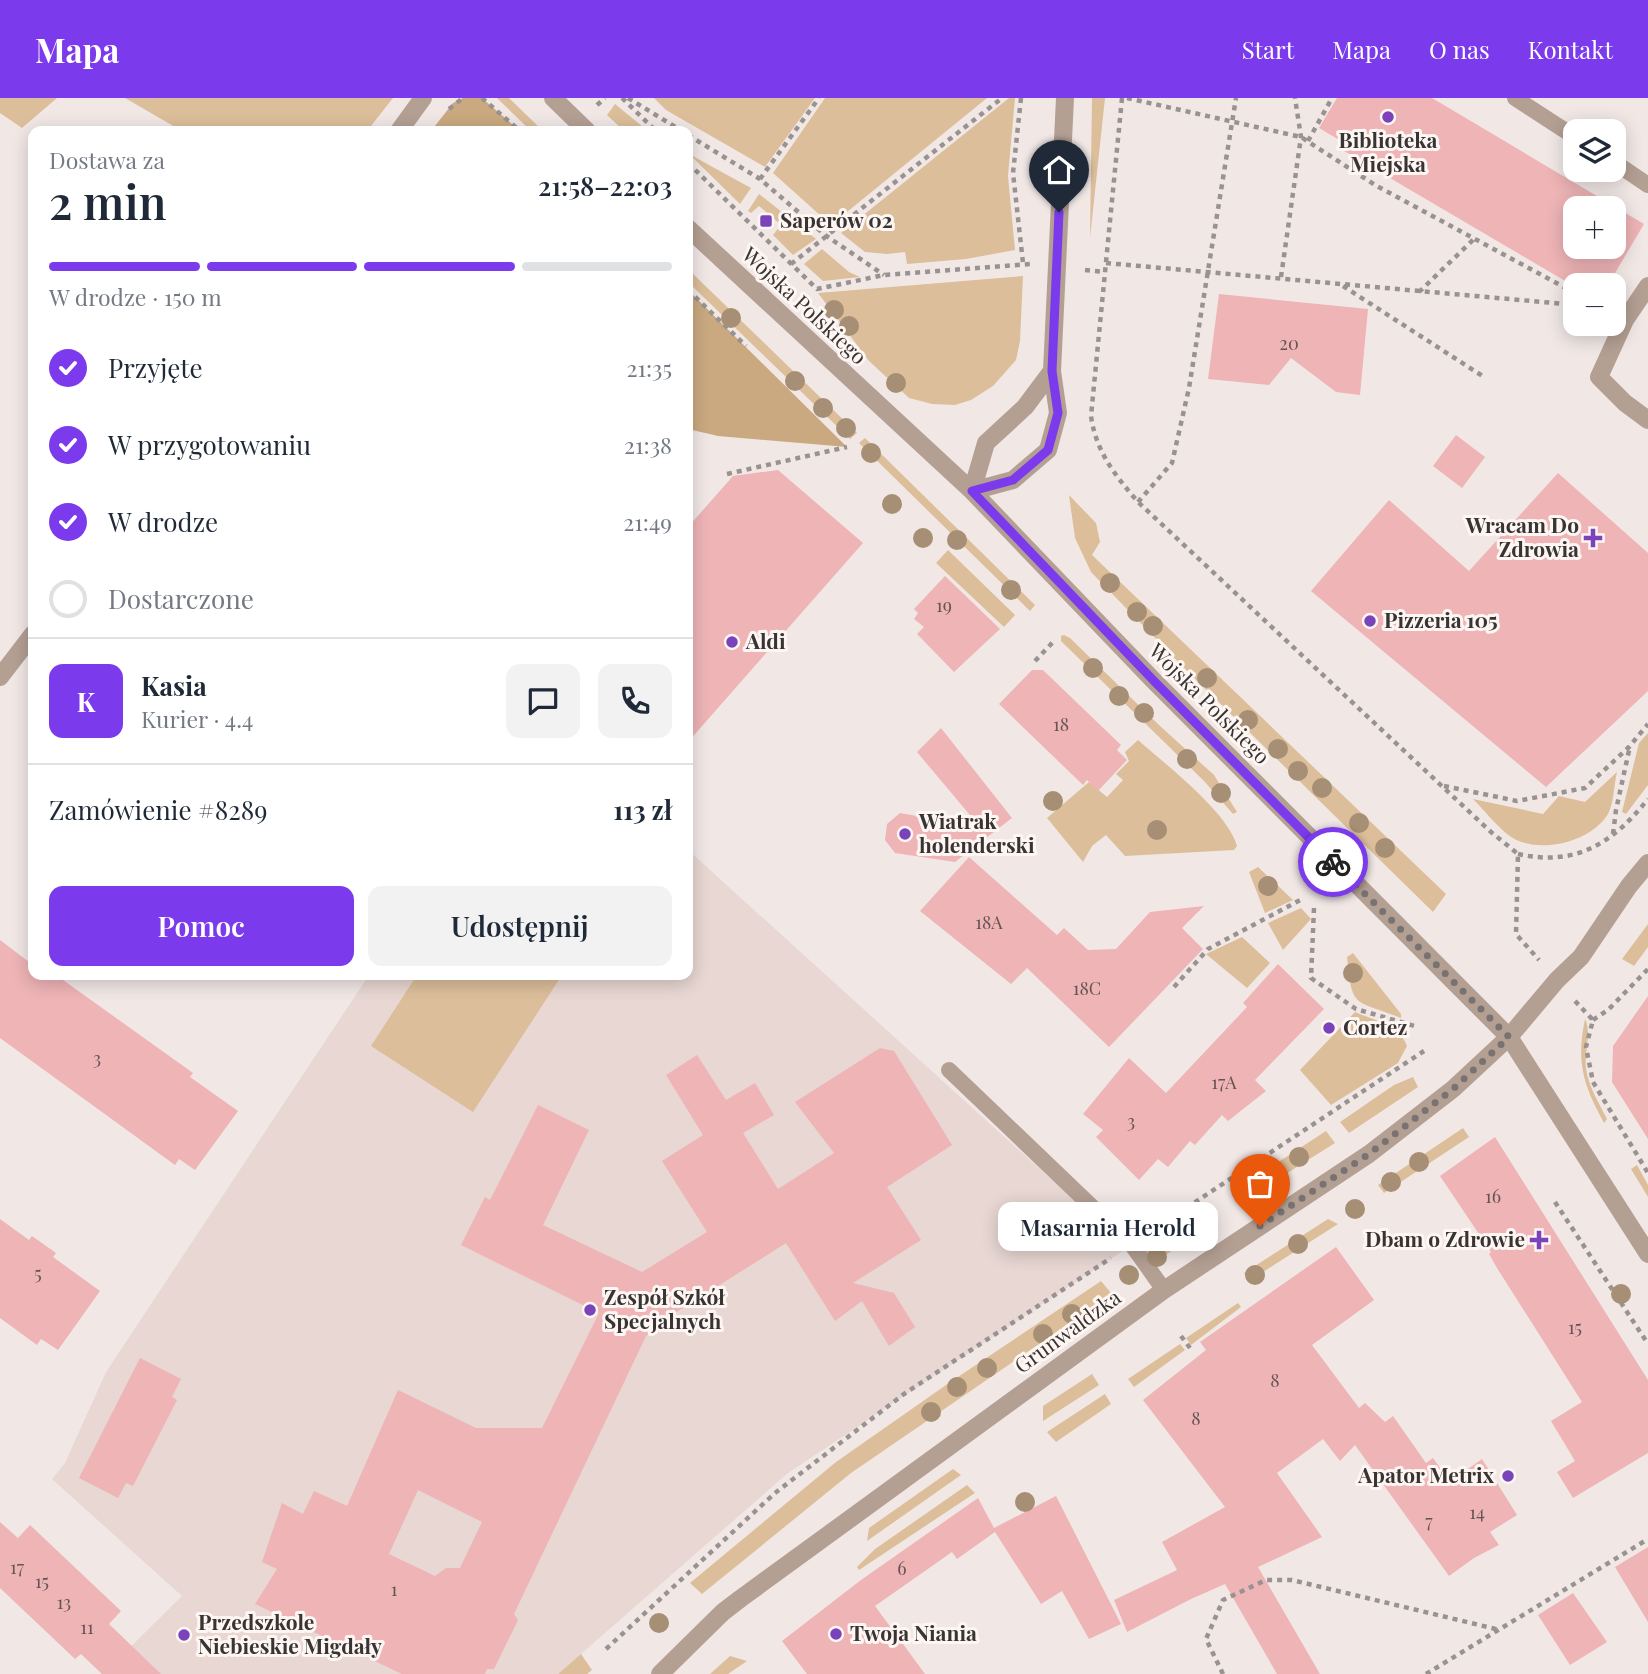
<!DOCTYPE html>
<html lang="pl">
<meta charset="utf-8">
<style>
:root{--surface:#fff;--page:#f2f2f3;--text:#1f2937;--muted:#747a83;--line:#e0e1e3;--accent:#7c3aed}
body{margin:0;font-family:"Playfair Display",serif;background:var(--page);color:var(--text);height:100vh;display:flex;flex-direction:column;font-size:26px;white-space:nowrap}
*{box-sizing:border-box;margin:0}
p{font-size:23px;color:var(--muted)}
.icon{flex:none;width:38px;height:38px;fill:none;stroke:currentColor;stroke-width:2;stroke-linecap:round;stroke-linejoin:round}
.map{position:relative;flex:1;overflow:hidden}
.details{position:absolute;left:28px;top:28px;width:665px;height:854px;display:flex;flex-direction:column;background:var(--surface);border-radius:14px;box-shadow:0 4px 18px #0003}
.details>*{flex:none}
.buttons{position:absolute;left:1563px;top:21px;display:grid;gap:14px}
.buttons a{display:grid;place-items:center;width:63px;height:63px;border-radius:14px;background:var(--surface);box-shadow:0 4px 18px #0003;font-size:35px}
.pin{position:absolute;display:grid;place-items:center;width:60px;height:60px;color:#fff;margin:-72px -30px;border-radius:50% 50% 50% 0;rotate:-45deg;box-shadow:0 0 7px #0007}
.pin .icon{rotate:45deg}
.courier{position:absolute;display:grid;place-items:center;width:70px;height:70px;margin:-35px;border:5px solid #7c3aed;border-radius:50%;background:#fff;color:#222;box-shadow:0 2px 9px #0007}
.bubble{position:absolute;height:49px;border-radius:14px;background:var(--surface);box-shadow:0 4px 18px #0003;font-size:23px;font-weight:600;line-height:49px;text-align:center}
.head em{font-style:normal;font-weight:600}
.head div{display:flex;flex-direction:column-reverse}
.head{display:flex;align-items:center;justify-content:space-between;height:119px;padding:0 21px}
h1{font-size:46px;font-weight:600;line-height:52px}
.bar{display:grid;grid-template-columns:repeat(4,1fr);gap:10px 7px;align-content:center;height:84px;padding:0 21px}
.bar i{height:9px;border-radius:5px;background:var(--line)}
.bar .active{background:var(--accent)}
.bar p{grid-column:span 4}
.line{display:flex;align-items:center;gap:18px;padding:0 21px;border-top:2px solid var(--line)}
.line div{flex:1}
.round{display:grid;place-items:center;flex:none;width:74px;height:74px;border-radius:14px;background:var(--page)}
ol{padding:0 21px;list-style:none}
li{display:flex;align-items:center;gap:21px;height:77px}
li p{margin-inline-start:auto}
li .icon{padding:7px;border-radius:50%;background:var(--accent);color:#fff;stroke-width:4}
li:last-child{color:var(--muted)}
li i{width:38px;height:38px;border:4px solid var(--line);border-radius:50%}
.action{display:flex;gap:14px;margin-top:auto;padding:14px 21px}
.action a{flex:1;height:80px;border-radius:14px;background:var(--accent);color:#fff;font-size:28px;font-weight:600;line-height:80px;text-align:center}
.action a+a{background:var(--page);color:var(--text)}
header{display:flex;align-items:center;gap:42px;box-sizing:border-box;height:98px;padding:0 35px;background:var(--accent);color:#fff}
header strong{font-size:33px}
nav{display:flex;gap:38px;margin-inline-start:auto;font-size:24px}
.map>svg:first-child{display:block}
.built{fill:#e8d7d3}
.green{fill:#dcbe9a}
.forest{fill:#caa980}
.building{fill:#eeb4b6;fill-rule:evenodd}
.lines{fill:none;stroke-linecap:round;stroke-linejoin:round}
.path{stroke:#989291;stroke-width:4.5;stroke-dasharray:5 5;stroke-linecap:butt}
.service{stroke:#b49f93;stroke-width:16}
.minor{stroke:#b49f93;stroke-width:18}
.tertiary{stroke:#b49f93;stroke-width:18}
.tree{fill:#a68f74}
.done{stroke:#787372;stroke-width:7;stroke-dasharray:0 12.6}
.route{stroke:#7c3aed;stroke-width:9}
.poi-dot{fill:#7a43ba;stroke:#fef6f3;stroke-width:2.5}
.labels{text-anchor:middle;stroke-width:6;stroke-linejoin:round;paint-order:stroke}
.number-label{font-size:18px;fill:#655454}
.poi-label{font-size:21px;font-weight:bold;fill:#373433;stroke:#fef6f3;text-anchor:start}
.street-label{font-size:21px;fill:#373433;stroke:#fef6f3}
</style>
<header>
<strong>Mapa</strong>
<nav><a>Start</a><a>Mapa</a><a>O nas</a><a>Kontakt</a></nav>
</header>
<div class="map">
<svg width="1648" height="1576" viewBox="0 0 1648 1576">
<rect width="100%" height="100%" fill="#f1e8e6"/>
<path class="built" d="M688,752L1127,1150L788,1375L558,1576H103L182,1498L52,1381L65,1365L106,1274L369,877H688Z"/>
<path class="green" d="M0,0H57L22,30L0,15Z
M125,0H393L367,33H182Z
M497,0H509L543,33H531Z
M654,0H815L765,69L666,12Z
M825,0H987L831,127L773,75Z
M1009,0H1015L1008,78L1015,152L966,161L907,166L905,154L887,156L865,154L841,135Z
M1092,0H1105L1090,140Z
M615,6L648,33H624L607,17Z
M689,56L751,90L740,106Z
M759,96L816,141L793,157L773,137L781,127L759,108L751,115L748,113Z
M822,151L849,174L860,179L823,183L804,166Z
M688,171L857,335L850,341L688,184Z
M1023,178L1020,243L1016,262L993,288L971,302L955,307L932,306L909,300L869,263L818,195Z
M865,340L1035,507L1030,513L859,345Z
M1069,397L1096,425L1100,444L1092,457L1446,796L1433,814L1190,576L1091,474L1075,440Z
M948,452L1015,517L1004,529L936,465Z
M1064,537L1070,540L1160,628L1214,677L1237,714L1233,716L1204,683L1061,543V538Z
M1648,635V687L1626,716L1622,714L1639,645Z
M1138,642C1166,667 1228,714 1237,748L1234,752L1125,758L1106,737L1092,748L1083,764L1047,720L1089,684L1107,699L1123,682L1116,676L1129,663L1125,654Z
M1617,674C1614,686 1614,705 1608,716C1590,746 1533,758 1507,736C1495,726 1484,712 1473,701L1543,716L1559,698L1585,704Z
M1258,769L1293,802L1265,815L1249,774Z
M1301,810L1311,821L1283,852L1268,825Z
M1648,826V849L1634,868L1622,861Z
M1242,839L1270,865L1247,890L1206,856Z
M1353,855L1401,916V920C1355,901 1352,913 1347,859Z
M417,877H562L473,1014L371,948Z
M1355,914C1373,922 1400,927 1407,948L1398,965L1331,1007L1300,972Z
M1585,921C1592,934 1584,955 1586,970C1588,988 1599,1005 1607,1021L1604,1025C1583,987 1576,964 1585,921Z
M1413,979L1418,989L1349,1035L1340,1024L1394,987Z
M1463,1030L1469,1039L1384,1095L1378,1087Z
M1326,1033L1335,1045L1273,1084L1266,1072Z
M1637,1067L1648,1087V1099L1631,1071Z
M1190,1121L1198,1136L1153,1165L1143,1154Z
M1328,1121L1338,1126L1249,1183L1244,1175Z
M1101,1183L1112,1196L851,1375L702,1496L690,1485L836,1364L946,1287Z
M1238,1205L1241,1209L1191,1247L1186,1240Z
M1180,1246L1185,1252L1134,1289L1128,1281Z
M1092,1276L1099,1287L1043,1323V1308Z
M1105,1296L1111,1306L1056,1344L1047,1334Z
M953,1371L961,1377L867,1443L869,1430Z
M967,1387L975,1395L859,1472L857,1469L875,1451Z
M581,1556L592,1572L587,1576H558Z
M730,1558L747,1563L728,1576H710Z"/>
<path class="forest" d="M463,0H482L520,33H431L453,5Z
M688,192L847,349L718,338L688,331Z"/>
<path class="building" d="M1337,0H1432L1644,126L1608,187H1572L1344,53L1348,47L1319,30ZM1575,110H1614V149H1575Z
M1219,196L1368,211L1360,297L1336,294L1291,260L1269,287L1208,281Z
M1456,337L1485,359L1462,390L1433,368Z
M778,372L863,445L688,644V429L733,378Z
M1558,375L1648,455V593L1546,689L1311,493L1389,402L1469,473Z
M945,478L1000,531L954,574L917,536L924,529L914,521L918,515L914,511Z
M1032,572H1043L1121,647L1117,652L1127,662L1098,693L1087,682L1083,687L999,606Z
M941,630L1012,720L955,764L895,755L885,742L887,726L900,715L980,729L917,654Z
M969,759L1057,837L1064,830L1088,852L1116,851L1150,814L1204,808L1182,830L1203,851L1109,949L1027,870L1011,886L920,813Z
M0,842L33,867V877H56L193,975L190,979L238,1013L195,1072L179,1061L175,1067L0,940Z
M1278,866L1324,911L1255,982L1266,993L1228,1023L1222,1017L1195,1047L1190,1043L1168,1069L1158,1061L1139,1082L1096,1039L1103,1032L1083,1016L1129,960L1166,995L1247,909L1243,905Z
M1648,898V1041L1612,984L1613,948Z
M880,950L894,953L952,1047L887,1089L921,1142L853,1185L894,1195L915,1229L889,1248L862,1203L835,1223L786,1145L672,1217L675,1220L646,1238L514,1516L518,1522L494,1571H487L485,1576H402L255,1506L277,1471L262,1464L282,1405L303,1416L314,1393L347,1408L398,1292L476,1330H542L599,1215L461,1147L485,1099L490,1102L538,1007L589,1032L543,1127L642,1174L707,1134L662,1063L703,1037L666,977L697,957L726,1002L755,985L774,1017L743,1035L778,1091L834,1055L795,1004ZM418,1392L482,1424L460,1470H446L435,1478L389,1456Z
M1495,1039L1648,1282V1355L1573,1400L1557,1374L1575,1363L1551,1323L1582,1304L1497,1170L1489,1156L1491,1154L1440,1078Z
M0,1121L29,1142L32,1138L56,1155L53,1159L100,1193L58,1252L41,1241L37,1247L0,1220Z
M1336,1149L1374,1202L1312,1247L1359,1310L1365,1305L1385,1324L1393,1318L1426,1365L1433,1360L1450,1384L1482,1361L1517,1417L1490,1434L1499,1447L1474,1460L1449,1478L1355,1347L1340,1363L1323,1341L1277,1375L1322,1439L1258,1469L1320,1576H1277L1225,1486L1191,1501L1127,1534L1114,1502L1177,1472L1162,1444L1225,1409L1143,1302L1206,1252L1200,1244Z
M140,1260L181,1281L172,1299L177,1302L133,1388L126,1385L118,1400L79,1380Z
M1056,1398L1121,1526L1089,1541L1062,1493L1041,1506L995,1434L957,1461L952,1454L875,1508L925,1576H807L782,1543L861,1482L978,1400L994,1430Z
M0,1424L18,1440L30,1427L121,1513L109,1526L161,1576H102L81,1556L75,1561L0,1490Z
M1648,1449V1524L1615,1469Z
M1573,1495L1607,1544L1570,1567L1538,1517Z"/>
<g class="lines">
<path class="path" d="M482,0L520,33
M622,0L656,33
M628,0L682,33
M1021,0L1013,75L1023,165
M1122,0L1091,318C1096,354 1115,377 1138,404L1491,734L1518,756L1516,836L1539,862
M1127,0L1301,39L1375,87L1575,195
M597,7L605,0
M449,11L463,0
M688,37L760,81L825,137L884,177
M1308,43L1332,0
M688,65L817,191L884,177L1031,166
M760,81L819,0
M1106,165L1565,206L1575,213
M791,166L1002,0
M1085,172L1105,174
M1281,179L1301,39L1295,0
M1343,188L1484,279
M688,192L746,248
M1419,194L1474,141
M727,376L847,349
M1138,404L1172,365L1189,290L1236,0
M1035,563L1053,544
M1444,688L1517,703L1585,690L1629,649L1648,626
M1613,736L1616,712L1630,648
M1518,756C1576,769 1613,745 1648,701
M1314,810L1311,880L1356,911L1418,929
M1174,889L1208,851L1304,800
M1575,903L1593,922L1586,949L1593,984L1648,1075
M1593,922L1608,912L1648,871
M1555,1104L1648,1246
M1153,1132L1424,953
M1181,1238L1190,1250
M606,1551L775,1395L904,1296L1111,1160
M1223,1576L1206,1541L1223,1502L1266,1482H1292L1500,1532
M1426,1576L1648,1441"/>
<path class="service" d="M1515,0L1575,39
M1614,64L1648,87
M949,972L1132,1147L1164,1192"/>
<path class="minor" d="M399,33L423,0
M1648,188L1625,222L1599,279L1625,305L1648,322
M0,579L33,536
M660,1576L723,1514L740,1501L1164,1192L1369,1056L1453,991L1509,939"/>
<path class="tertiary" d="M553,0L587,33
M688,130L972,393L1155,584L1509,939L1648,1156
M972,393L1013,382L1048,352L1058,315L1052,273L1065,0
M972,393L986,345L1025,309L1052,273
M1509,939L1557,882L1581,859L1629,788L1648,765"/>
</g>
<g class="tree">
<circle cx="834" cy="212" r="10"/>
<circle cx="731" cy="220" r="10"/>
<circle cx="849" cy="228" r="10"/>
<circle cx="795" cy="283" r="10"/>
<circle cx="896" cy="285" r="10"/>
<circle cx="823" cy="310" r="10"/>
<circle cx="846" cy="330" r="10"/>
<circle cx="871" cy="355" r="10"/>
<circle cx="892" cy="406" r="10"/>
<circle cx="923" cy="440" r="10"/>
<circle cx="957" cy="442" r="10"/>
<circle cx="1110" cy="485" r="10"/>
<circle cx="1011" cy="492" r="10"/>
<circle cx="1137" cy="514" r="10"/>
<circle cx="1153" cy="528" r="10"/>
<circle cx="1093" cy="570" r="10"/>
<circle cx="1207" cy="580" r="10"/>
<circle cx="1119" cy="598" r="10"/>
<circle cx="1144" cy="615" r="10"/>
<circle cx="1248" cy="622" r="10"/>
<circle cx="1278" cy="651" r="10"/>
<circle cx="1187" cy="661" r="10"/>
<circle cx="1298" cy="673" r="10"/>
<circle cx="1322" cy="690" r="10"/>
<circle cx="1221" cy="695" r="10"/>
<circle cx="1053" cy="703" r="10"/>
<circle cx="1359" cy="725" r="10"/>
<circle cx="1157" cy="732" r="10"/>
<circle cx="1385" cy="750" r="10"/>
<circle cx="1268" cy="788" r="10"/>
<circle cx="1353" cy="875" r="10"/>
<circle cx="1299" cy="1059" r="10"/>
<circle cx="1419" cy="1064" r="10"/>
<circle cx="1391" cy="1084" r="10"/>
<circle cx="1355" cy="1111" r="10"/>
<circle cx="1298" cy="1146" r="10"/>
<circle cx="1157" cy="1159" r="10"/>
<circle cx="1129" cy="1177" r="10"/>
<circle cx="1255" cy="1177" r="10"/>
<circle cx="1621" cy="1196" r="10"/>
<circle cx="1072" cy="1216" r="10"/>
<circle cx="1043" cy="1236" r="10"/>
<circle cx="987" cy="1270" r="10"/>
<circle cx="957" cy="1289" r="10"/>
<circle cx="931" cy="1314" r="10"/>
<circle cx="1025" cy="1404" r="10"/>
<circle cx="659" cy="1525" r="10"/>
</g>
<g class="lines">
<path class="done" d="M1260,1128L1369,1056L1453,991L1509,939L1333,764"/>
<path class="route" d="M1059,114L1052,273L1058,315L1048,352L1013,382L972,393L1155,584L1333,764"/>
</g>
<g class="poi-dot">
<circle cx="1388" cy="19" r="7"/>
<rect x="759" y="116" width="14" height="14" rx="3.5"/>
<path d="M1589.5 429.5h7v7h7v7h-7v7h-7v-7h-7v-7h7z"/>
<circle cx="1370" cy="523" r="7"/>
<circle cx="732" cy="544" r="7"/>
<circle cx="905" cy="736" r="7"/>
<circle cx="1329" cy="930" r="7"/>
<path d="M1535.5 1131.5h7v7h7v7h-7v7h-7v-7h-7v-7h7z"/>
<circle cx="590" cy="1212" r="7"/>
<circle cx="1508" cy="1378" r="7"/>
<circle cx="836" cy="1536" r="7"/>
<circle cx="184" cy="1537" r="7"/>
</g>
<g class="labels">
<g class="number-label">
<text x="1289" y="252">20</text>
<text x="944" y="514">19</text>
<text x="1061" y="633">18</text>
<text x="989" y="831">18A</text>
<text x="1087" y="897">18C</text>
<text x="97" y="967">3</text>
<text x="1224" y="991">17A</text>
<text x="1131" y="1030">3</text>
<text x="1493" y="1105">16</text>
<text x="38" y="1182">5</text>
<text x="1575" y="1236">15</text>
<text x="1275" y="1289">8</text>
<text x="1196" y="1327">8</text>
<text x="1477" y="1421">14</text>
<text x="1429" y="1430">7</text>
<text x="17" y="1476">17</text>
<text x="902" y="1477">6</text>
<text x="42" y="1490">15</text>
<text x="394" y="1498">1</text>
<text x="64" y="1511">13</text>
<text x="87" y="1536">11</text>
</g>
<g class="poi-label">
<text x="1388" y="50" text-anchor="middle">Biblioteka<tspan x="1388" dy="24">Miejska</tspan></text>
<text x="780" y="130">Saperów 02</text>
<text x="1579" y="435" text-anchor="end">Wracam Do<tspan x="1579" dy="24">Zdrowia</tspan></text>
<text x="1384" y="530">Pizzeria 105</text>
<text x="746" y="551">Aldi</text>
<text x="919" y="731">Wiatrak<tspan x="919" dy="24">holenderski</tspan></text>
<text x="1343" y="937">Cortez</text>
<text x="1525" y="1149" text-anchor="end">Dbam o Zdrowie</text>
<text x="604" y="1207">Zespół Szkół<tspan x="604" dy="24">Specjalnych</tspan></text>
<text x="1494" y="1385" text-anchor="end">Apator Metrix</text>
<text x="198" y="1532">Przedszkole<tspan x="198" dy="24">Niebieskie Migdały</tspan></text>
<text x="850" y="1543">Twoja Niania</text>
</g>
<g class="street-label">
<text transform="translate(804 208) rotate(43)" y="7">Wojska Polskiego</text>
<text transform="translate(1209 606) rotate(45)" y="7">Wojska Polskiego</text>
<text transform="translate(1068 1234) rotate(-36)" y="7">Grunwaldzka</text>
</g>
</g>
</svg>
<div class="buttons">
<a><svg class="icon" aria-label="layers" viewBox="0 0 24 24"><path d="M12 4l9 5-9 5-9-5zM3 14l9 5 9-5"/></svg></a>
<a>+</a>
<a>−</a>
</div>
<div class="pin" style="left:1260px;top:1128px;background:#ea580c"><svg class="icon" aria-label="bag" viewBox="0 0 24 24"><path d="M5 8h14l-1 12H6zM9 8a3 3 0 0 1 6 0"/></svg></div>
<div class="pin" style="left:1059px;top:114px;background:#1f2937"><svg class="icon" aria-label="home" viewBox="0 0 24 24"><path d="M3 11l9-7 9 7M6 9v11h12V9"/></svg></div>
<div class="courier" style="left:1333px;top:764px"><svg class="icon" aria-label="bike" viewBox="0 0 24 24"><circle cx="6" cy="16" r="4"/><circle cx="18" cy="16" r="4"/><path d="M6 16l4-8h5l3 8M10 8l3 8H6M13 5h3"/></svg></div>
<div class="bubble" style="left:998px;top:1104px;width:220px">Masarnia Herold</div>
<section class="details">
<div class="head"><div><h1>2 min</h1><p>Dostawa za</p></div><em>21:58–22:03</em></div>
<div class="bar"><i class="active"></i><i class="active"></i><i class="active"></i><i></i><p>W drodze · 150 m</p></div>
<ol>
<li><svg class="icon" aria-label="check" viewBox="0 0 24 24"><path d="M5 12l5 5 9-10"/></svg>Przyjęte<p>21:35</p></li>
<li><svg class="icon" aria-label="check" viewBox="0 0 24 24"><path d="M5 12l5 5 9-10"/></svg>W przygotowaniu<p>21:38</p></li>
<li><svg class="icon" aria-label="check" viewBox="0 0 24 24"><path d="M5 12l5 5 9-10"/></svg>W drodze<p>21:49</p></li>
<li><i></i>Dostarczone</li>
</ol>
<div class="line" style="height:126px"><b class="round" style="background:var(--accent);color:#fff">K</b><div><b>Kasia</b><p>Kurier · 4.4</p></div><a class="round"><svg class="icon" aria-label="chat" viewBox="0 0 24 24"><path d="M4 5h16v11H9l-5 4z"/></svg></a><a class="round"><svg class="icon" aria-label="phone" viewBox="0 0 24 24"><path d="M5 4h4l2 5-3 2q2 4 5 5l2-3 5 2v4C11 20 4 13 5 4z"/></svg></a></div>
<div class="line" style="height:91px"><div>Zamówienie #8289</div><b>113 zł</b></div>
<div class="action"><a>Pomoc</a><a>Udostępnij</a></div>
</section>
</div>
